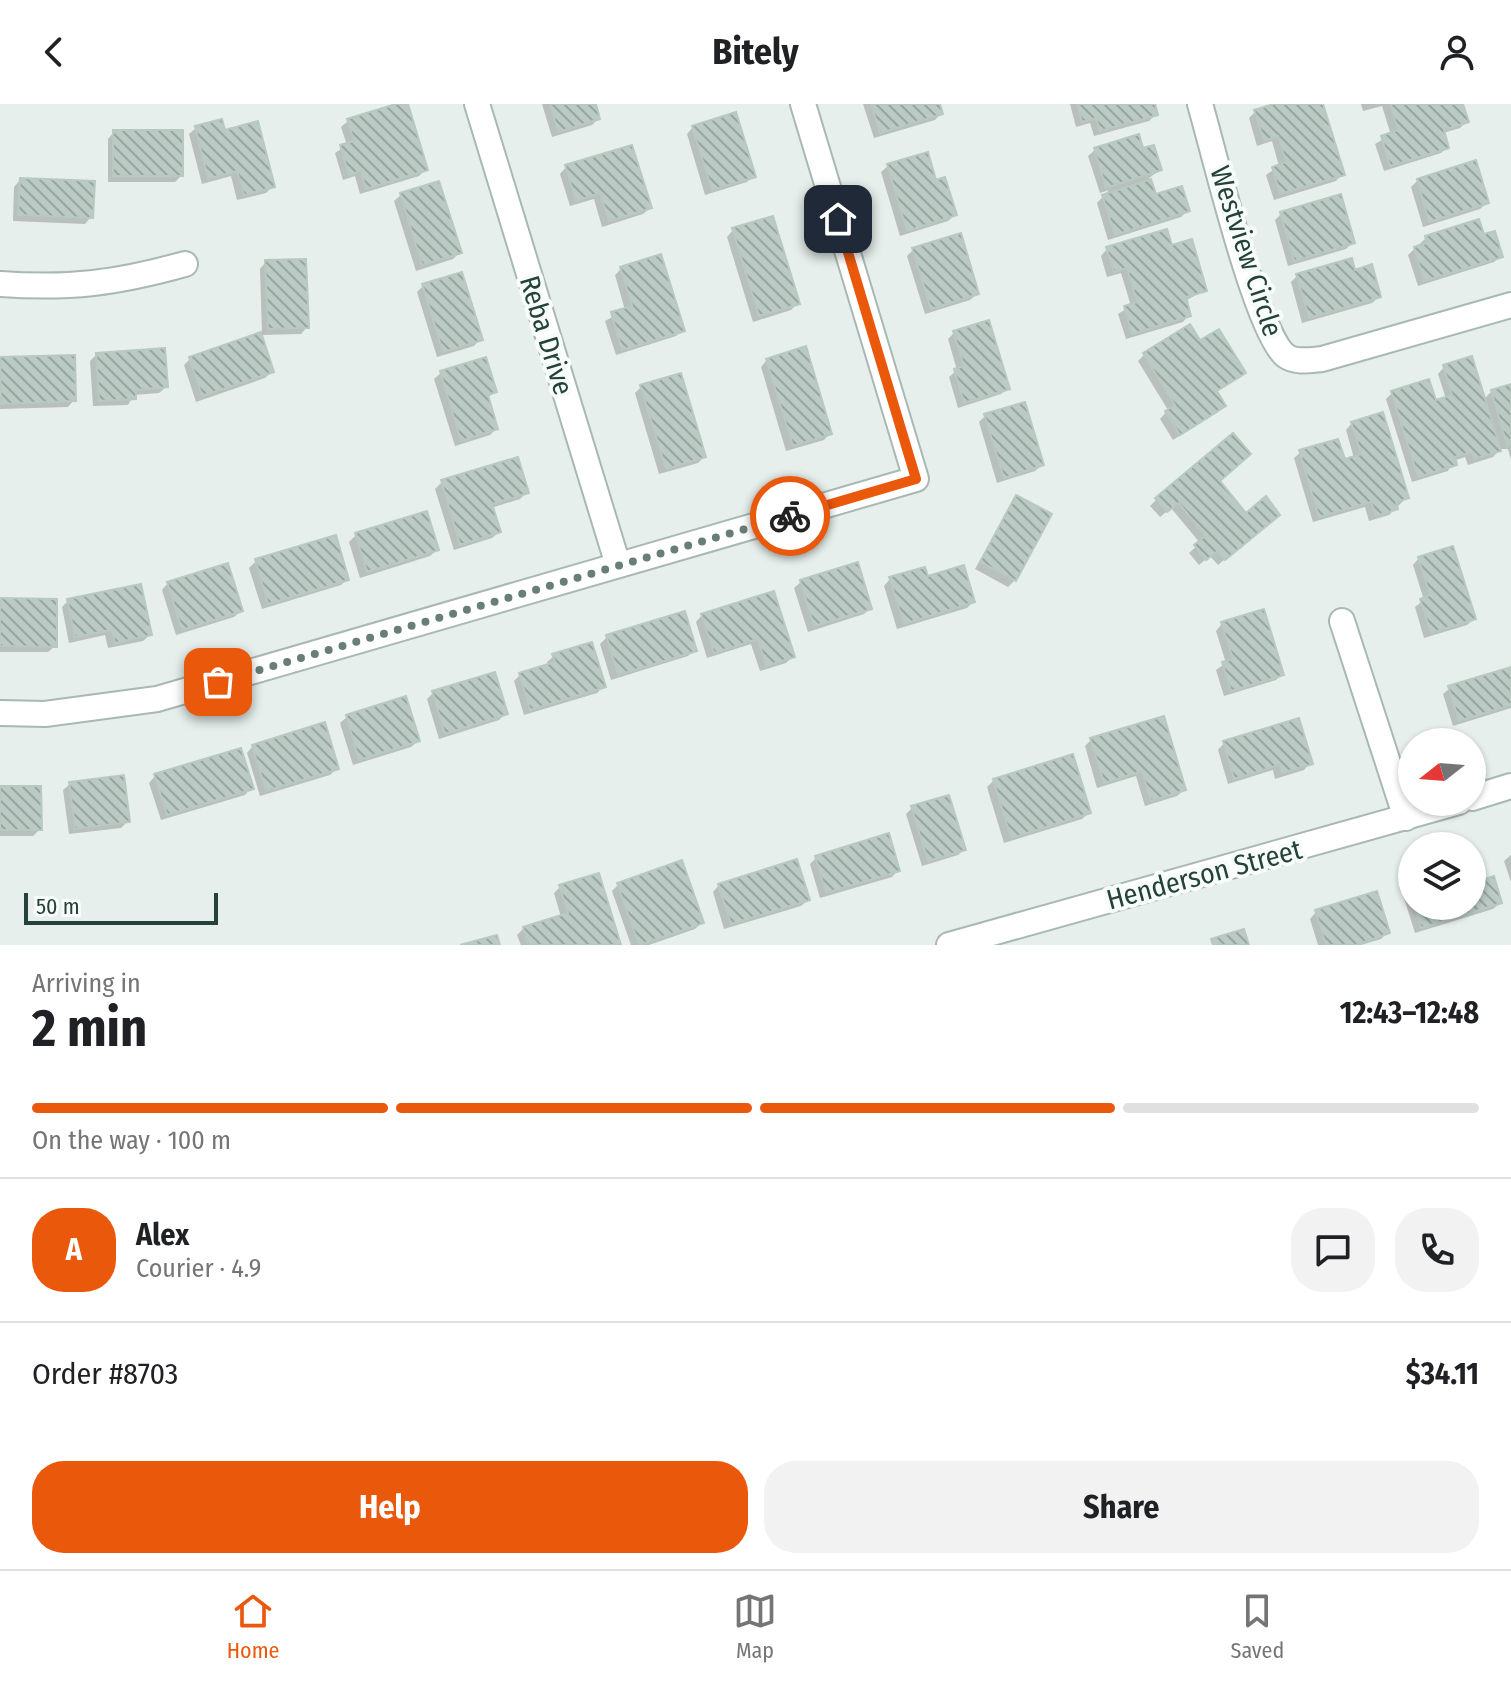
<!DOCTYPE html>
<meta charset="utf-8">
<style>
:root{--surface:#fff;--page:#f2f2f2;--text:#202124;--muted:#757577;--line:#e0e0e0;--accent:#ea580c}
body{margin:0;font-family:"Fira Sans Condensed",sans-serif;background:var(--page);color:var(--text);height:100vh;display:flex;flex-direction:column;font-size:30px;white-space:nowrap}
*{box-sizing:border-box;margin:0}
p{font-size:26px;color:var(--muted)}
.icon{flex:none;width:44px;height:44px;fill:none;stroke:currentColor;stroke-width:2;stroke-linecap:round;stroke-linejoin:round}
.map{position:relative;height:841px;overflow:hidden}
.drawer{display:flex;flex-direction:column;background:var(--surface);flex:1}
.drawer>*{flex:none}
.needle{width:52px;rotate:253deg}
.buttons{position:absolute;left:1398px;top:624px;display:grid;gap:16px}
.buttons a{display:grid;place-items:center;width:88px;height:88px;border-radius:50%;background:var(--surface);box-shadow:0 2px 6px #0004;font-size:40px}
.scale{position:absolute;left:24px;bottom:20px;width:194px;box-sizing:border-box;padding-left:8px;border:4px solid #24423a;border-top:0;font-size:22px;line-height:28px;white-space:nowrap;color:#24423a;-webkit-text-stroke:6px #f7fbf9;paint-order:stroke}
.pin{position:absolute;display:grid;place-items:center;width:68px;height:68px;color:#fff;margin:-34px;border-radius:16px;box-shadow:0 4px 12px #0006}
.courier{position:absolute;display:grid;place-items:center;width:80px;height:80px;margin:-40px;border:6px solid #ea580c;border-radius:50%;background:#fff;color:#222;box-shadow:0 2px 10px #0007}
.headline em{font-style:normal;font-weight:700}
.headline div{display:flex;flex-direction:column-reverse}
.headline{display:flex;align-items:center;justify-content:space-between;height:136px;padding:0 32px}
h1{font-size:52px;font-weight:700;line-height:60px}
.bar{display:grid;grid-template-columns:repeat(4,1fr);gap:12px 8px;align-content:center;height:96px;padding:0 32px}
.bar i{height:10px;border-radius:6px;background:var(--line)}
.bar .active{background:var(--accent)}
.bar p{grid-column:span 4}
.line{display:flex;align-items:center;gap:20px;padding:0 32px;border-top:2px solid var(--line)}
.line div{flex:1}
.round{display:grid;place-items:center;flex:none;width:84px;height:84px;border-radius:32px;background:var(--page)}
.primary-button{display:flex;gap:16px;margin-top:auto;padding:16px 32px}
.primary-button a{flex:1;height:92px;border-radius:32px;background:var(--accent);color:#fff;font-size:32px;font-weight:700;line-height:92px;text-align:center}
.primary-button a+a{background:var(--page);color:var(--text)}
header{display:flex;justify-content:space-between;align-items:center;height:104px;padding:0 32px;background:var(--surface);font-size:36px;font-weight:700}
.menu{display:flex;justify-content:space-around;align-items:center;height:112px;border-top:2px solid var(--line);background:var(--surface);font-size:22px;color:var(--muted)}
.menu a{display:grid;justify-items:center;gap:4px}
.menu .active{color:var(--accent)}
.map>svg:first-child{display:block}
.shadow{fill:#0003}
.building{fill:url(#building-back-hatch);stroke:#b8c9c2;stroke-width:2}
.lines{fill:none;stroke-linecap:round;stroke-linejoin:round}
.minor-casing{stroke:#a8b8b2;stroke-width:28}
.minor{stroke:#fff;stroke-width:24}
.done{stroke:#687f78;stroke-width:8;stroke-dasharray:0 14.4}
.route{stroke:#ea580c;stroke-width:10}
.labels{text-anchor:middle;stroke-width:8;stroke-linejoin:round;paint-order:stroke}
.street-label{font-size:28px;fill:#24423a;stroke:#f7fbf9}
</style>
<header><svg class="icon" aria-label="back" viewBox="0 0 24 24"><path d="M15 5l-7 7 7 7"/></svg>Bitely<svg class="icon" aria-label="person" viewBox="0 0 24 24"><circle cx="12" cy="8" r="4"/><path d="M4 21q1-7 8-7t8 7"/></svg></header>
<div class="map">
<svg width="1511" height="841" viewBox="0 0 1511 841">
<defs>
<pattern id="building-back-hatch" width="6" height="6" patternUnits="userSpaceOnUse" patternTransform="scale(2)"><rect width="6" height="6" fill="#bbcac4"/><path d="M-1 5l2 2M0 0l6 6M5-1l2 2" fill="none" stroke="#98a6a0"/></pattern>
</defs>
<rect width="100%" height="100%" fill="#e6efeb"/>
<path class="shadow" d="M406,0L426,65L419,72L360,90L355,72L343,76L335,49L347,41L341,23L348,17Z
M542,0H594L598,15L592,21L552,33Z
M863,0H938L941,9L935,16L874,34Z
M1070,0H1153L1156,10L1149,17L1094,32L1090,19L1076,23Z
M1281,0H1321L1342,70L1336,77L1274,96L1266,71L1279,62L1272,37L1257,42L1249,14L1255,8Z
M1361,0H1461L1466,18L1460,24L1443,29L1447,43L1441,49L1384,67L1375,40L1391,31L1382,2L1363,7Z
M693,23L753,72L747,78L705,91L687,30Z
M196,24L273,82L266,89L237,96L231,72L202,80L189,30Z
M114,28L182,71L175,78H108V35Z
M1095,46L1142,47L1160,66L1149,74L1155,93L1188,106L1181,113L1108,136L1097,99L1109,86L1100,89L1088,52Z
M927,50L935,78L955,111L948,117L900,132L881,68L888,62Z
M566,63L650,104L643,110L602,123L594,95L570,102L560,70Z
M20,76L91,113L85,120L13,117L14,83Z
M1418,76L1487,99L1480,105L1423,123L1411,83Z
M401,91L459,149L453,155L416,167L394,97Z
M1281,110L1353,138L1346,145L1288,162L1275,116Z
M733,126L797,200L791,206L753,218L727,133Z
M1482,133L1501,152L1494,158L1418,182L1408,151L1426,134Z
M1171,143L1205,186L1185,197L1189,211L1183,218L1126,235L1118,210L1131,202L1121,169L1107,173L1101,152L1107,145Z
M913,146L977,190L970,196L925,210L907,152Z
M266,158L307,223L301,230L260,231L272,267L265,274L196,298L184,261L190,255L262,230L260,165Z
M621,165L682,226L676,232L616,251L605,217L625,206L615,171Z
M1353,168L1379,193L1372,199L1302,219L1291,178L1297,172Z
M423,182L480,235L474,242L437,253L417,188Z
M954,229L1008,284L1001,290L958,304L949,273L957,266L948,235Z
M1200,239L1243,269L1215,288L1224,302L1218,308L1173,336L1160,315L1168,306L1138,257L1144,251Z
M96,251L166,283L159,289L134,291L128,301L93,302L90,257Z
M73,253L74,296L68,303L0,305V256Z
M767,256L830,329L824,336L786,347L761,263Z
M1444,263L1483,296L1492,287L1511,282V356L1508,345H1500L1493,353L1468,361L1465,353L1453,357L1448,367L1412,378L1386,295L1392,289L1434,299L1446,295L1438,270Z
M441,269L494,287L487,295L496,325L490,331L455,342L434,275Z
M641,283L704,353L698,359L659,370L635,289Z
M985,312L1042,361L1035,367L997,379L979,318Z
M1352,319L1407,393L1389,411L1369,417L1365,403L1313,418L1294,354L1301,348L1343,357L1354,354L1346,326Z
M1218,377L1246,411L1271,417L1218,461L1210,452L1199,461L1189,449L1200,439L1171,404L1160,413L1150,402L1157,395Z
M442,378L526,389L520,395L491,404L499,428L492,434L454,446L435,385Z
M1016,393L1015,476L1008,483L975,465Z
M356,431L437,446L430,452L360,474L349,438Z
M1419,454L1474,515L1467,521L1424,534L1415,503L1424,496L1413,461Z
M256,457L347,475L341,481L262,505L249,464Z
M927,474L973,498L967,504L897,525L884,482L890,475Z
M801,478L870,504L864,510L808,528L794,484Z
M168,479L241,507L234,513L176,531L162,486Z
M773,489L793,552L786,559L760,567L751,540L707,554L696,518L702,511Z
M0,496L55,542L48,548H0Z
M68,497L150,531L143,537L108,544L105,531L69,539L62,503Z
M1222,520L1282,570L1276,576L1224,592L1216,566L1226,559L1216,527Z
M607,533L694,546L688,552L611,576L600,540Z
M554,552L603,583L597,589L524,611L514,577L520,571L548,562L547,558Z
M1511,565V604L1453,622L1443,590L1450,584Z
M433,589L505,610L499,616L439,635L427,595Z
M347,613L418,637L411,643L353,661L340,619Z
M1091,636L1184,686L1177,692L1145,702L1136,672L1097,684L1085,642Z
M1224,639L1310,659L1304,666L1275,675L1273,666L1228,680L1218,646Z
M253,642L337,664L330,671L260,692L247,649Z
M155,672L251,684L245,691L161,716L149,679Z
M994,676L1089,709L1082,715L1004,739L987,683Z
M70,680L128,717L121,724L69,730L63,686Z
M0,684L40,725L33,732H0Z
M912,704L964,745L958,751L922,762L906,710Z
M1511,751V778L1504,757Z
M816,754L898,766L892,773L820,794L810,760Z
M618,781L702,818L695,825L649,841H631L612,787Z
M719,781L808,796L801,802L724,825L713,788Z
M1472,781L1500,799L1493,805L1415,829L1403,791L1410,784L1412,802H1472Z
M560,783L619,841H521L517,831L524,824L561,813L554,789Z
M1316,808L1388,828L1381,835L1361,841H1318L1310,815Z"/>
<path class="building" d="M396,0H408L428,66L366,85L361,67L349,71L340,41L354,37L347,15Z
M550,0H596L600,15L558,28Z
M871,0H940L943,10L880,29Z
M1077,0H1155L1158,11L1100,27L1096,14L1082,18Z
M1274,0H1323L1345,71L1280,90L1272,63L1286,58L1278,32L1264,37L1254,6Z
M1390,0H1463L1469,18L1444,26L1449,44L1390,62L1381,32L1398,26Z
M736,8L756,73L712,86L692,22Z
M222,15L225,26L258,17L275,83L244,91L237,67L208,75L195,22Z
M113,26H183V72H113Z
M1139,30L1143,44L1154,41L1162,66L1106,84L1094,44Z
M632,41L652,104L609,117L600,89L576,97L565,61Z
M928,48L936,76L945,73L957,111L907,127L887,60Z
M1476,56L1489,99L1429,118L1417,75Z
M20,74L95,77L93,114L18,111Z
M1151,75L1156,90L1182,82L1190,107L1115,131L1102,91Z
M439,77L462,149L422,161L400,89Z
M1341,90L1355,139L1294,157L1280,108Z
M773,112L800,200L759,212L732,124Z
M1479,115L1484,130L1495,127L1503,153L1424,177L1414,143L1427,139L1425,132Z
M1167,125L1172,141L1192,135L1207,187L1186,193L1191,212L1132,230L1124,202L1137,198L1127,164L1114,168L1106,143Z
M961,129L979,190L931,205L912,144Z
M661,150L685,227L622,246L611,208L632,202L620,163Z
M1352,154L1355,166L1372,160L1381,193L1309,214L1296,170Z
M306,155L309,224L268,225L265,156Z
M462,168L483,236L443,248L422,180Z
M989,216L1010,285L964,299L954,265L964,262L953,227Z
M1190,220L1200,236L1219,225L1246,269L1217,287L1226,302L1180,331L1165,307L1175,301L1143,249Z
M261,228L274,268L202,292L189,253Z
M806,242L832,330L793,342L766,255Z
M165,244L168,283L136,286V295L99,297L96,249Z
M75,251L76,297L1,300L0,253Z
M1472,252L1501,347L1474,355L1472,348L1455,353L1457,361L1418,373L1391,287L1429,275L1436,296L1452,291L1443,261Z
M486,253L497,288L488,291L498,325L461,337L440,267Z
M681,269L706,353L666,365L640,281Z
M1511,280V340L1507,342L1491,286Z
M1025,298L1044,361L1004,374L984,310Z
M1383,308L1409,394L1396,398L1398,405L1376,412L1371,398L1319,413L1299,346L1338,335L1345,355L1361,350L1351,318Z
M1233,329L1251,350L1220,377L1246,409L1266,392L1280,411L1225,456L1218,447L1206,456L1194,441L1205,432L1179,399L1167,408L1155,394Z
M518,353L529,389L492,400L501,428L460,441L441,376Z
M1016,391L1052,410L1016,477L980,458Z
M427,407L439,446L367,468L355,429Z
M336,431L349,476L268,500L255,455Z
M1453,442L1476,515L1431,529L1420,495L1430,491L1418,453Z
M858,458L872,505L814,522L800,476Z
M228,459L243,507L182,526L167,478Z
M964,461L975,498L904,520L889,473L925,463L928,472Z
M141,480L152,531L115,539L112,526L75,533L67,495Z
M774,487L795,553L766,562L758,535L714,549L701,510Z
M0,494L57,495V543L0,542Z
M1264,505L1284,571L1231,587L1222,558L1233,555L1221,518Z
M685,507L697,547L618,571L606,531Z
M592,538L606,583L530,606L519,569L555,558L552,550Z
M1511,563V601L1459,617L1448,582Z
M495,568L508,610L445,630L432,587Z
M406,592L420,637L359,656L346,611Z
M1164,612L1186,686L1151,697L1142,667L1104,679L1090,634Z
M1299,614L1313,660L1282,669L1279,661L1234,675L1223,637Z
M325,618L339,665L266,687L252,641Z
M241,644L254,685L167,711L154,670Z
M1073,650L1091,709L1011,734L993,675Z
M124,671L130,718L75,725L69,678Z
M0,682H41L42,726H0Z
M949,691L966,746L928,757L911,702Z
M889,729L900,767L826,789L815,752Z
M797,755L810,796L731,820L718,780Z
M682,756L704,819L639,841L617,779Z
M599,769L621,841H528L523,823L568,809L559,781Z
M1494,772L1502,799L1421,824L1414,802H1472V779Z
M1377,787L1390,829L1356,841H1326L1315,806Z
M1244,825L1249,841H1213L1211,835Z
M497,831L500,841H460Z"/>
<g class="lines">
<defs>
<path id="minor" d="M477,0L618,461
M1200,0C1213,44 1257,231 1286,252C1296,259 1310,256 1322,255L1511,201
M0,180C70,185 117,179 185,160
M1342,517L1406,714
M0,609L45,610L157,595L916,375L803,0
M1472,694L1511,682
M949,841L1459,698"/>
</defs>
<use href="#minor" class="minor-casing"/>
<use href="#minor" class="minor"/>
</g>
<g class="lines">
<path class="done" d="M218,578L790,412"/>
<path class="route" d="M790,412L916,375L838,115"/>
</g>
<g class="labels">
<g class="street-label">
<text transform="translate(1247 147) rotate(72)" y="10">Westview Circle</text>
<text transform="translate(547 231) rotate(73)" y="10">Reba Drive</text>
<text transform="translate(1204 770) rotate(-15)" y="10">Henderson Street</text>
</g>
</g>
</svg>
<div class="buttons">
<a><svg class="needle" viewBox="-14 -14 28 28"><path d="M0-13l5 13h-10z" fill="#e53935"/><path d="M0 13l5-13h-10z" fill="#757577"/></svg></a>
<a><svg class="icon" aria-label="layers" viewBox="0 0 24 24"><path d="M12 4l9 5-9 5-9-5zM3 14l9 5 9-5"/></svg></a>
</div>
<div class="scale">50 m</div>
<div class="pin" style="left:218px;top:578px;background:#ea580c"><svg class="icon" aria-label="bag" viewBox="0 0 24 24"><path d="M5 8h14l-1 12H6zM9 8a3 3 0 0 1 6 0"/></svg></div>
<div class="pin" style="left:838px;top:115px;background:#1f2937"><svg class="icon" aria-label="home" viewBox="0 0 24 24"><path d="M3 11l9-7 9 7M6 9v11h12V9"/></svg></div>
<div class="courier" style="left:790px;top:412px"><svg class="icon" aria-label="bike" viewBox="0 0 24 24"><circle cx="6" cy="16" r="4"/><circle cx="18" cy="16" r="4"/><path d="M6 16l4-8h5l3 8M10 8l3 8H6M13 5h3"/></svg></div>
</div>
<section class="drawer">
<div class="headline"><div><h1>2 min</h1><p>Arriving in</p></div><em>12:43–12:48</em></div>
<div class="bar"><i class="active"></i><i class="active"></i><i class="active"></i><i></i><p>On the way · 100 m</p></div>
<div class="line" style="height:144px"><b class="round" style="background:var(--accent);color:#fff">A</b><div><b>Alex</b><p>Courier · 4.9</p></div><a class="round"><svg class="icon" aria-label="chat" viewBox="0 0 24 24"><path d="M4 5h16v11H9l-5 4z"/></svg></a><a class="round"><svg class="icon" aria-label="phone" viewBox="0 0 24 24"><path d="M5 4h4l2 5-3 2q2 4 5 5l2-3 5 2v4C11 20 4 13 5 4z"/></svg></a></div>
<div class="line" style="height:104px"><div>Order #8703</div><b>$34.11</b></div>
<div class="primary-button"><a>Help</a><a>Share</a></div>
</section>
<nav class="menu">
<a class="active"><svg class="icon" aria-label="home" viewBox="0 0 24 24"><path d="M3 11l9-7 9 7M6 9v11h12V9"/></svg>Home</a>
<a><svg class="icon" aria-label="map" viewBox="0 0 24 24"><path d="M3 6l6-2 6 2 6-2v14l-6 2-6-2-6 2zM9 4v14M15 6v14"/></svg>Map</a>
<a><svg class="icon" aria-label="saved" viewBox="0 0 24 24"><path d="M7 4h10v16l-5-4-5 4z"/></svg>Saved</a>
</nav>
